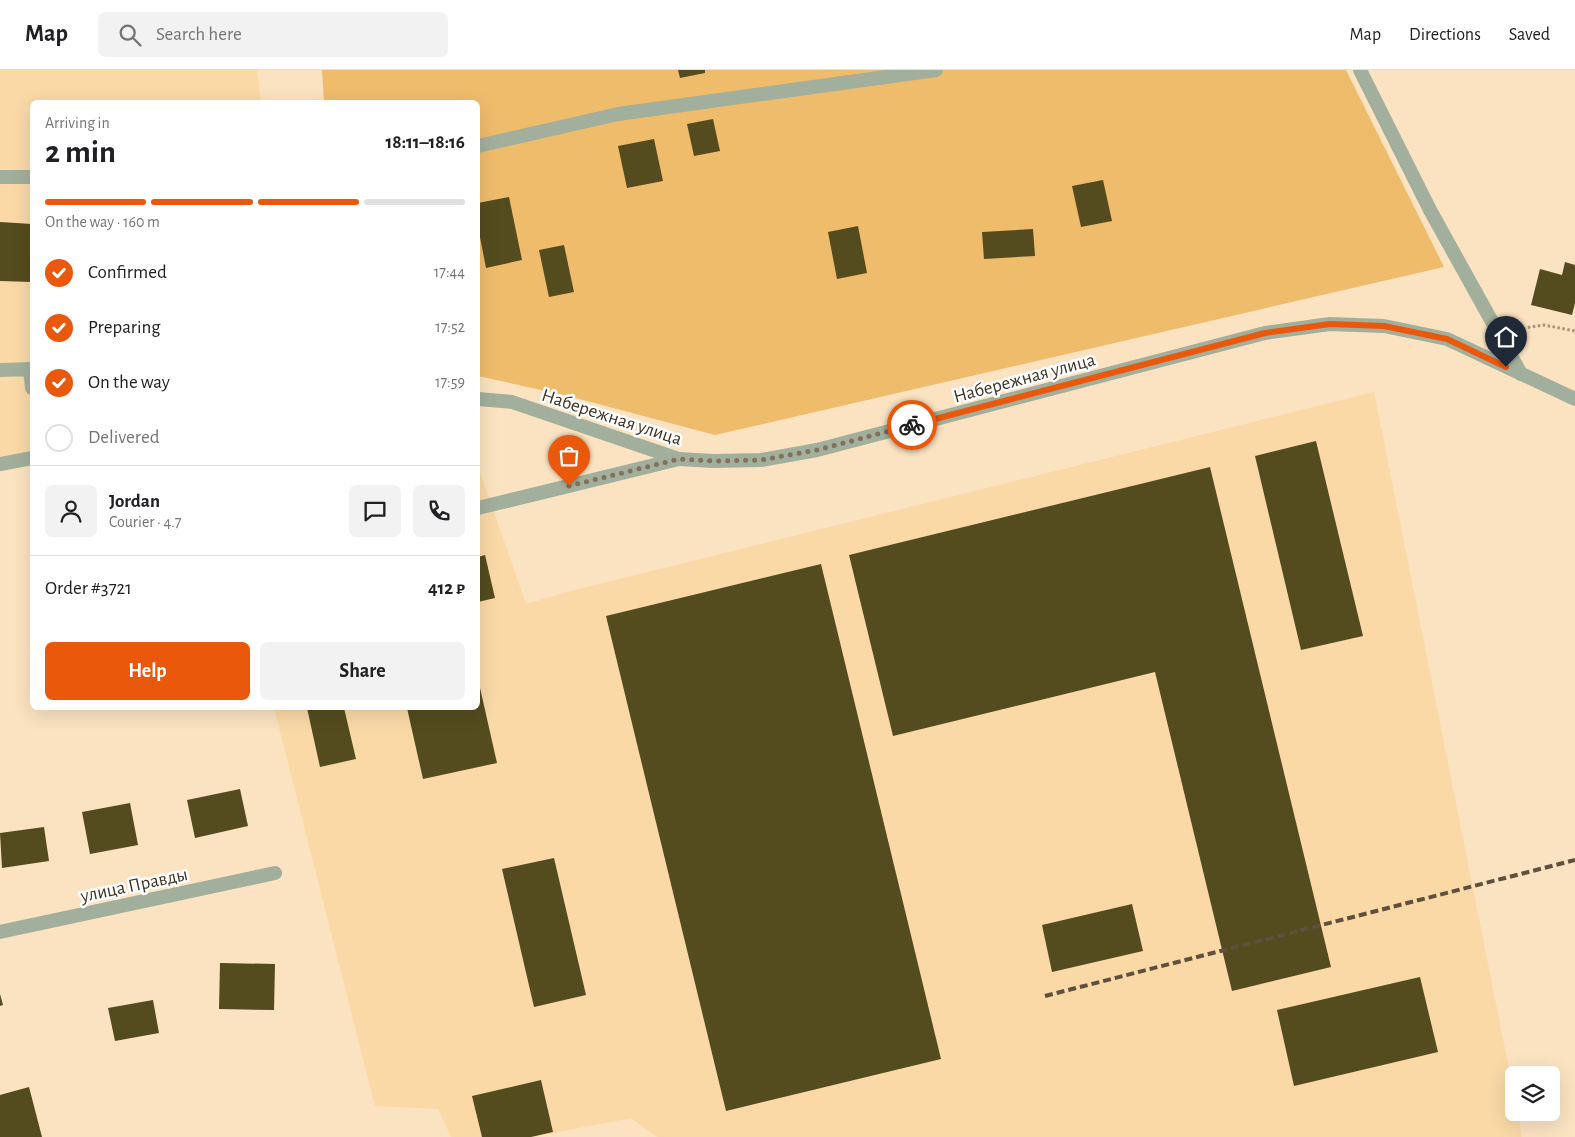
<!DOCTYPE html>
<meta charset="utf-8">
<style>
:root{--surface:#fff;--page:#f2f2f2;--text:#202124;--muted:#757577;--line:#e0e0e0;--accent:#ea580c}
body{margin:0;font-family:"Alegreya Sans",sans-serif;background:var(--page);color:var(--text);height:100vh;display:flex;flex-direction:column;font-size:19px;white-space:nowrap}
*{box-sizing:border-box;margin:0}
p{font-size:16px;color:var(--muted)}
.icon{flex:none;width:28px;height:28px;fill:none;stroke:currentColor;stroke-width:2;stroke-linecap:round;stroke-linejoin:round}
.map{position:relative;flex:1;overflow:hidden}
.drawer{position:absolute;left:30px;top:30px;width:450px;height:610px;display:flex;flex-direction:column;background:var(--surface);border-radius:8px;box-shadow:0 5px 20px #0002}
.drawer>*{flex:none}
.tools{position:absolute;left:1505px;top:996px;display:grid;gap:10px}
.tools a{display:grid;place-items:center;width:55px;height:55px;border-radius:8px;background:var(--surface);box-shadow:0 5px 20px #0002;font-size:25px}
.pin{position:absolute;display:grid;place-items:center;width:42px;height:42px;color:#fff;margin:-51px -21px;border-radius:50% 50% 50% 0;rotate:-45deg;box-shadow:0 0 5px #0007}
.pin .icon{rotate:45deg}
.courier{position:absolute;display:grid;place-items:center;width:50px;height:50px;margin:-25px;border:4px solid #ea580c;border-radius:50%;background:#fff;color:#222;box-shadow:0 1px 6px #0007}
.headline em{font-style:normal;font-weight:600}
.headline div{display:flex;flex-direction:column-reverse}
.headline{display:flex;align-items:center;justify-content:space-between;height:85px;padding:0 15px}
h1{font-size:32px;font-weight:600;line-height:38px}
.bar{display:grid;grid-template-columns:repeat(4,1fr);gap:8px 5px;align-content:center;height:60px;padding:0 15px}
.bar i{height:6px;border-radius:4px;background:var(--line)}
.bar .on{background:var(--accent)}
.bar p{grid-column:span 4}
.line{display:flex;align-items:center;gap:12px;padding:0 15px;border-top:1px solid var(--line)}
.line div{flex:1}
.round{display:grid;place-items:center;flex:none;width:52px;height:52px;border-radius:8px;background:var(--page)}
ol{padding:0 15px;list-style:none}
li{display:flex;align-items:center;gap:15px;height:55px}
li p{margin-inline-start:auto}
li .icon{padding:5px;border-radius:50%;background:var(--accent);color:#fff;stroke-width:4}
li:last-child{color:var(--muted)}
li i{width:28px;height:28px;border:2px solid var(--line);border-radius:50%}
.action{display:flex;gap:10px;margin-top:auto;padding:10px 15px}
.action a{flex:1;height:58px;border-radius:8px;background:var(--accent);color:#fff;font-size:20px;font-weight:600;line-height:58px;text-align:center}
.action a+a{background:var(--page);color:var(--text)}
header{display:flex;align-items:center;gap:30px;box-sizing:border-box;height:70px;padding:0 25px;background:var(--surface);border-bottom:1px solid var(--line)}
header strong{font-size:24px}
nav{display:flex;gap:28px;margin-inline-start:auto;font-size:18px}
.search{width:350px;height:45px;background:var(--page);display:flex;align-items:center;gap:12px;box-sizing:border-box;padding:0 18px;border-radius:8px;color:var(--muted);font-size:19px}
.map>svg:first-child{display:block}
.built{fill:#fad9a7}
.green{fill:#efbc6c}
.building{fill:#544b1e}
.lines{fill:none;stroke-linecap:round;stroke-linejoin:round}
.path{stroke:#a69479;stroke-width:3;stroke-dasharray:2.5 2.5;stroke-linecap:butt}
.service{stroke:#a2af9d;stroke-width:14}
.minor{stroke:#a2af9d;stroke-width:14}
.rail{stroke:#5e503c;stroke-width:4;stroke-dasharray:8 4;stroke-linecap:butt}
.done{stroke:#81715a;stroke-width:5;stroke-dasharray:0 9}
.route{stroke:#ea580c;stroke-width:6}
.labels{text-anchor:middle;stroke-width:5;stroke-linejoin:round;paint-order:stroke}
.street-label{font-size:19px;fill:#403423;stroke:#fff}
</style>
<header>
<strong>Map</strong>
<div class="search"><svg class="icon" aria-label="search" viewBox="0 0 24 24"><circle cx="10" cy="10" r="6"/><path d="M15 15l6 6"/></svg>Search here</div>
<nav><a>Map</a><a>Directions</a><a>Saved</a></nav>
</header>
<div class="map">
<svg width="1575" height="1067" viewBox="0 0 1575 1067">
<rect width="100%" height="100%" fill="#fbe3c1"/>
<path class="built" d="M0,0H257L261,32H32V386L0,392Z
M1374,322L1514,1024V1042L1518,1043L1522,1067H657L631,1048L533,1067H451L438,1039L375,1036L274,638H478V396L526,534L571,521Z"/>
<path class="green" d="M322,0H1346L1444,197L715,365L568,326L478,306V32H324Z"/>
<path class="building" d="M678,0H705V3L680,8Z
M713,49L720,81L694,86L687,54Z
M654,69L663,111L627,118L618,76Z
M1103,110L1112,151L1081,157L1072,116Z
M509,127L522,190L486,198L478,157V133Z
M0,152L32,154V212L0,211Z
M858,156L867,203L837,209L828,162Z
M1033,159L1035,186L984,189L982,162Z
M564,175L574,222L549,227L539,180Z
M1565,192L1575,195V233L1572,245L1531,235L1540,199L1562,205Z
M1316,371L1363,566L1301,580L1255,386Z
M1210,397L1331,897L1232,921L1155,602L893,666L849,485Z
M485,485L495,528L478,532V487Z
M821,494L941,989L726,1041L606,546Z
M478,609L497,693L423,709L407,638H478Z
M307,638H344L356,689L320,697Z
M240,719L248,756L195,768L187,730Z
M130,733L138,775L90,784L82,742Z
M44,757L49,791L2,798L0,763Z
M554,788L586,925L534,937L502,799Z
M1132,834L1143,881L1052,902L1042,855Z
M220,893L275,894L274,940L219,939Z
M1420,907L1438,982L1294,1016L1277,940Z
M0,924L3,935L0,936Z
M153,930L159,963L115,971L108,938Z
M541,1010L553,1062L531,1067H482L472,1026Z
M29,1017L42,1067H0V1025Z"/>
<g class="lines">
<path class="path" d="M1518,259L1544,255L1575,261"/>
<path class="service" d="M1360,0L1430,140L1521,304
M478,76L618,44L936,0
M0,107H32
M30,299L32,318
M0,300L32,299
M478,438L679,389"/>
<path class="minor" d="M478,329L512,332L679,389L714,391L761,390L817,380L1265,263L1330,254L1384,256L1447,269L1575,329
M0,394L32,388
M0,862L275,803"/>
<path class="rail" d="M1045,926L1575,790"/>
</g>
<g class="lines">
<path class="done" d="M569,416L679,389L714,391L761,390L817,380L912,355"/>
<path class="route" d="M912,355L1265,263L1330,254L1384,256L1447,269L1506,297"/>
</g>
<g class="labels">
<g class="street-label">
<text transform="translate(1024 307) rotate(-15)" y="7">Набережная улица</text>
<text transform="translate(612 346) rotate(18)" y="7">Набережная улица</text>
<text transform="translate(134 814) rotate(-12)" y="7">улица Правды</text>
</g>
</g>
</svg>
<div class="tools">
<a><svg class="icon" aria-label="layers" viewBox="0 0 24 24"><path d="M12 4l9 5-9 5-9-5zM3 14l9 5 9-5"/></svg></a>
</div>
<div class="pin" style="left:569px;top:416px;background:#ea580c"><svg class="icon" aria-label="bag" viewBox="0 0 24 24"><path d="M5 8h14l-1 12H6zM9 8a3 3 0 0 1 6 0"/></svg></div>
<div class="pin" style="left:1506px;top:297px;background:#1f2937"><svg class="icon" aria-label="home" viewBox="0 0 24 24"><path d="M3 11l9-7 9 7M6 9v11h12V9"/></svg></div>
<div class="courier" style="left:912px;top:355px"><svg class="icon" aria-label="bike" viewBox="0 0 24 24"><circle cx="6" cy="16" r="4"/><circle cx="18" cy="16" r="4"/><path d="M6 16l4-8h5l3 8M10 8l3 8H6M13 5h3"/></svg></div>
<section class="drawer">
<div class="headline"><div><h1>2 min</h1><p>Arriving in</p></div><em>18:11–18:16</em></div>
<div class="bar"><i class="on"></i><i class="on"></i><i class="on"></i><i></i><p>On the way · 160 m</p></div>
<ol>
<li><svg class="icon" aria-label="check" viewBox="0 0 24 24"><path d="M5 12l5 5 9-10"/></svg>Confirmed<p>17:44</p></li>
<li><svg class="icon" aria-label="check" viewBox="0 0 24 24"><path d="M5 12l5 5 9-10"/></svg>Preparing<p>17:52</p></li>
<li><svg class="icon" aria-label="check" viewBox="0 0 24 24"><path d="M5 12l5 5 9-10"/></svg>On the way<p>17:59</p></li>
<li><i></i>Delivered</li>
</ol>
<div class="line" style="height:90px"><a class="round"><svg class="icon" aria-label="person" viewBox="0 0 24 24"><circle cx="12" cy="8" r="4"/><path d="M4 21q1-7 8-7t8 7"/></svg></a><div><b>Jordan</b><p>Courier · 4.7</p></div><a class="round"><svg class="icon" aria-label="chat" viewBox="0 0 24 24"><path d="M4 5h16v11H9l-5 4z"/></svg></a><a class="round"><svg class="icon" aria-label="phone" viewBox="0 0 24 24"><path d="M5 4h4l2 5-3 2q2 4 5 5l2-3 5 2v4C11 20 4 13 5 4z"/></svg></a></div>
<div class="line" style="height:65px"><div>Order #3721</div><b>412 ₽</b></div>
<div class="action"><a>Help</a><a>Share</a></div>
</section>
</div>
